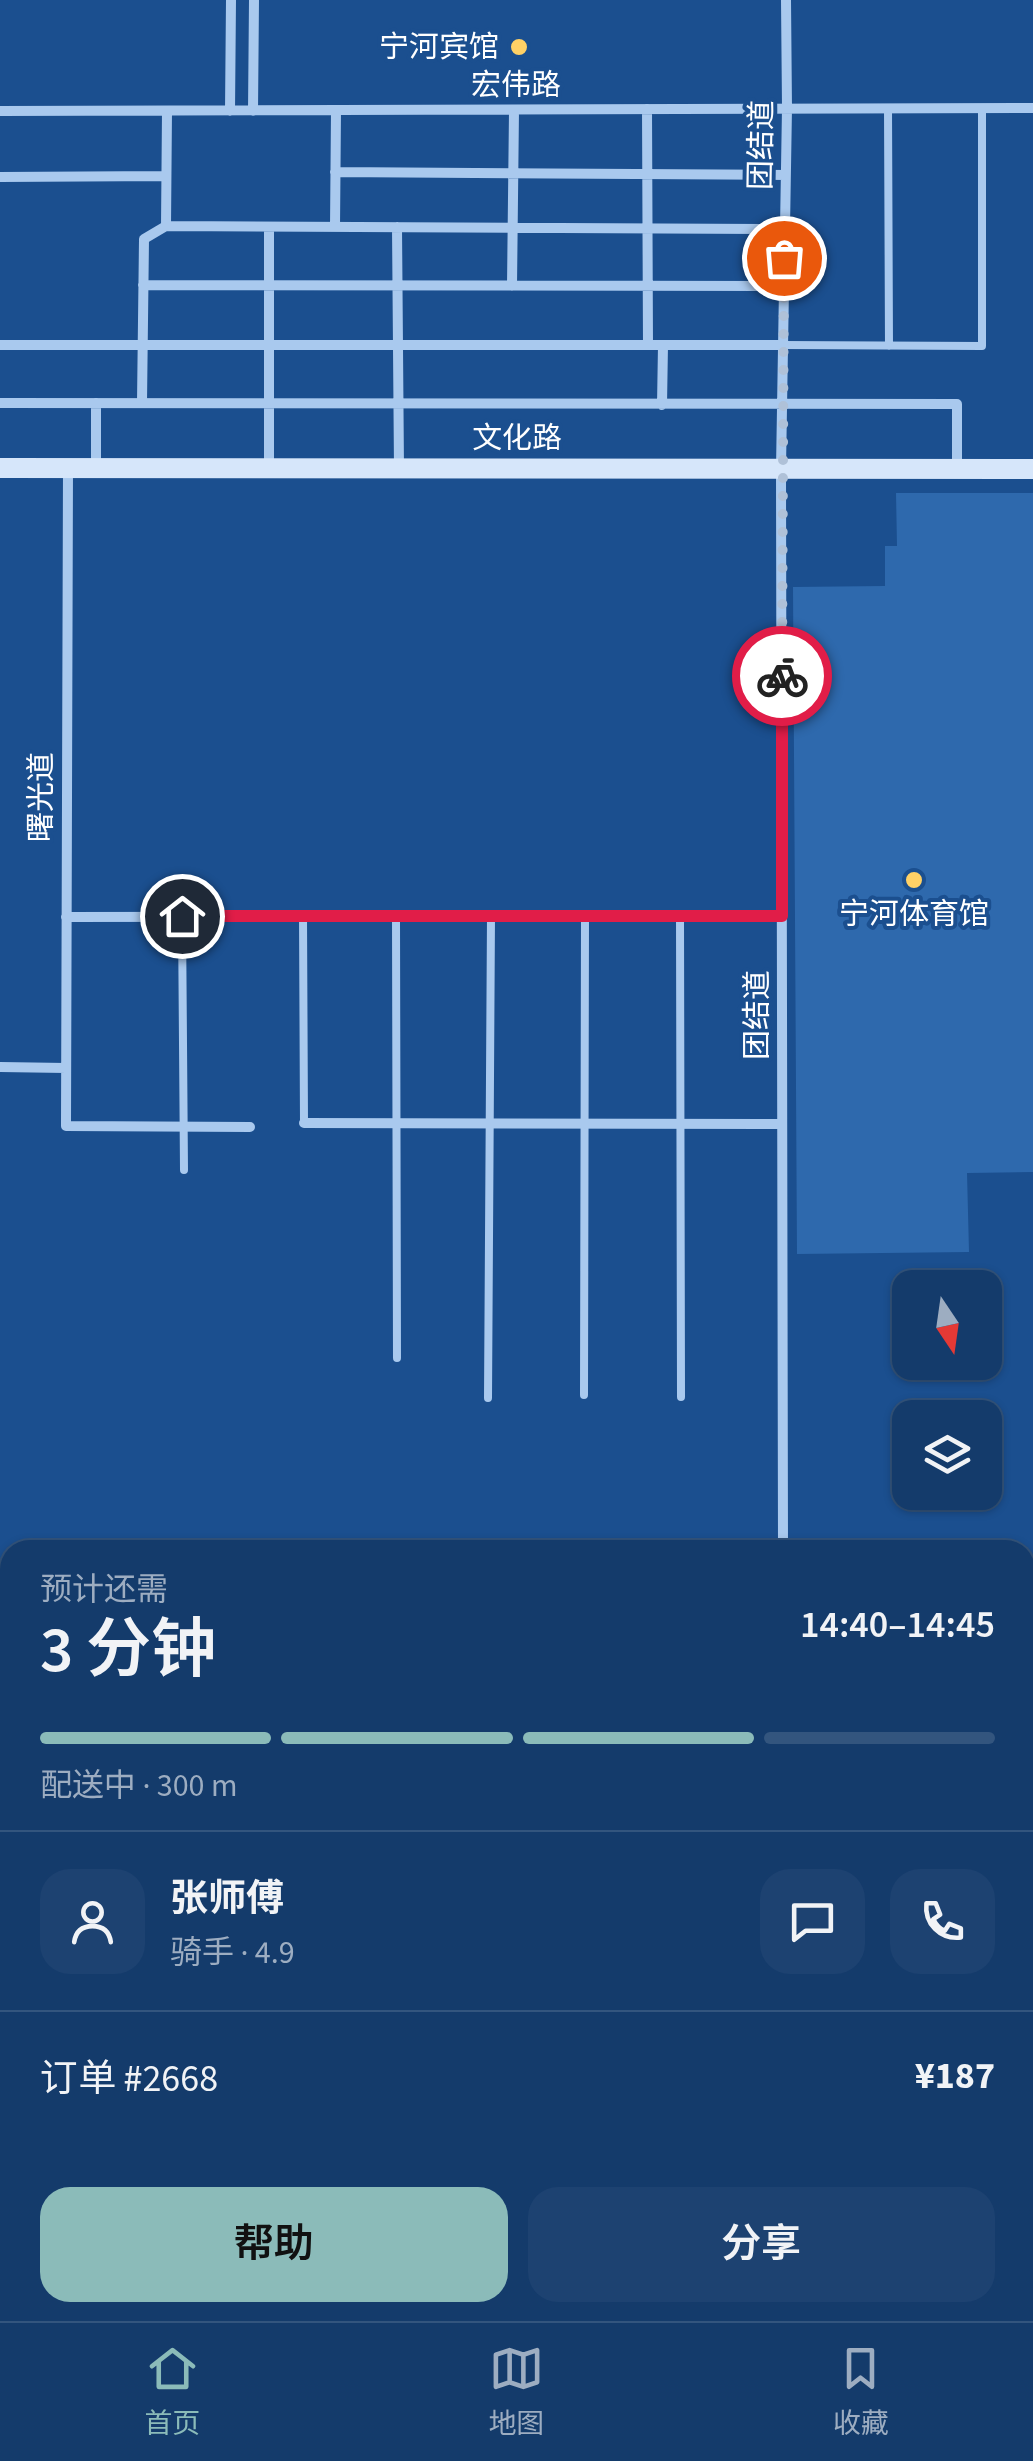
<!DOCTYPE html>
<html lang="zh">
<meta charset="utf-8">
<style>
:root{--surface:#143b6b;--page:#1d4271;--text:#f1f3f6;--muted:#9dadc1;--line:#33557e;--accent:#8bbbb9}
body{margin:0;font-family:"Source Sans 3","Noto Sans SC",sans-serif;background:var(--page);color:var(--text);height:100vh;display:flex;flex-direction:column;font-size:38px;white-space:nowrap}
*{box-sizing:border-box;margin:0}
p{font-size:32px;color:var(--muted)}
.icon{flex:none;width:55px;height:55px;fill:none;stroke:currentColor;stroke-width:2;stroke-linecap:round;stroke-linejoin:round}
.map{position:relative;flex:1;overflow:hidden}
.side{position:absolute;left:0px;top:1540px;width:1035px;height:782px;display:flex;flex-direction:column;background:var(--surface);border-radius:30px 30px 0 0;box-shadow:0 2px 8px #0004,0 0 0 2px var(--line)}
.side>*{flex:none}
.needle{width:65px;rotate:167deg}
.tools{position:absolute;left:892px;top:1270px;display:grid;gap:20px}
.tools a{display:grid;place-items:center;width:110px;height:110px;border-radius:20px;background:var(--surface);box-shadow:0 2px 8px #0004,0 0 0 2px var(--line);font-size:50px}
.pin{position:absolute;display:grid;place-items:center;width:85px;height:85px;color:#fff;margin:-42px;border:5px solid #fff;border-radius:50%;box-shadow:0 2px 10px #0007}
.courier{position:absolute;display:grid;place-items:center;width:100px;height:100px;margin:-50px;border:8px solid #e11d48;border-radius:50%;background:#fff;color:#222;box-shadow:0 2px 12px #0007}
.head em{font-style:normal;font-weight:600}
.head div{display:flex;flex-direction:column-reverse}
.head{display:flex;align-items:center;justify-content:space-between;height:170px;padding:0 40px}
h1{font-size:65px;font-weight:600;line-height:75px}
.bar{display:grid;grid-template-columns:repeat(4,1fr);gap:15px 10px;align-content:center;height:120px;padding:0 40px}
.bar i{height:12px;border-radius:8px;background:var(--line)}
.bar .selected{background:var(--accent)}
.bar p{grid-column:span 4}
.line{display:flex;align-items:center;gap:25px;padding:0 40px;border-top:2px solid var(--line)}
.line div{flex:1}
.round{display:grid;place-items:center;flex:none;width:105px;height:105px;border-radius:30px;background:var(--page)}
.button{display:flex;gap:20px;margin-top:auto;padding:20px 40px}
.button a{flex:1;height:115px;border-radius:30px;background:var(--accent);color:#111;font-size:40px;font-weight:600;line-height:115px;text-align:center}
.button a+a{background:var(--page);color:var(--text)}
.menu{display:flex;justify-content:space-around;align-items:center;height:140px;border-top:2px solid var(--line);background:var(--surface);font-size:28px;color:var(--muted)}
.menu a{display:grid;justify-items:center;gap:5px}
.menu .selected{color:var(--accent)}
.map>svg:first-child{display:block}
.green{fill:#2e69ad}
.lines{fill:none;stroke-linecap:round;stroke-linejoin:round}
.lane{stroke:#a9c9ee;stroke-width:8}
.street{stroke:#a9c9ee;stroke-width:10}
.secondary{stroke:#d6e6fa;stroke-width:20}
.primary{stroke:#f0f6ff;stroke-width:25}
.done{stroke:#afc1d8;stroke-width:10;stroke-dasharray:0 18}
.route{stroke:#e11d48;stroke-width:12}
.poi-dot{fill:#ffd166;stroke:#1b4f8f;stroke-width:4}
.labels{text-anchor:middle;stroke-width:8;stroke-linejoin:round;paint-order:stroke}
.poi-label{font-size:30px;fill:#fff;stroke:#1b4f8f;text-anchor:end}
.street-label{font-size:30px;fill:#fff;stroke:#1b4f8f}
</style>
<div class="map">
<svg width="1033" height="2321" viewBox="0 0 1033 2321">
<rect width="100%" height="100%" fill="#1b4f8f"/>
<path class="green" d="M896,493H1033V1172L967,1173L969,1252L797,1254L793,587L885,586V546H897Z"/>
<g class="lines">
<path class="lane" d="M888,108L889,346
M782,345L982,346V108
M303,916L304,1123
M396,916L397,1358
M680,916L681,1397
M182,917L184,1170
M584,1395L585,916
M488,1398L491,916"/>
<path class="street" d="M647,109L648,345
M0,111L1033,108
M167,111L166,226L784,229
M230,111L231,0
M253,111L254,0
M335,172L785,175
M0,177L166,176
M335,227L336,111
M397,227L399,468
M143,285L783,286
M512,286L514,110
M0,345H782
M0,403L957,404V468
M142,403L144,239L166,226
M662,405L663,345
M96,467V403
M269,467V227
M68,468L66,1126L250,1127
M66,917L782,916
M0,1067L66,1068
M304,1123L782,1124
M783,1550L781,468L787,108L786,0"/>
<path class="secondary" d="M0,468L1033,469
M1025,1760L1033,1757
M1025,1781L1033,1778
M408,2312L409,2321
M203,2321V2312"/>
<path class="primary" d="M0,1605L10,1604
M0,1626L10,1625
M1025,1946L1033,1954
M1025,1984L1033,1992"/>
</g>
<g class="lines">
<path class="done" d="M782,676L784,258"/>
<path class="route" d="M182,916H782V676"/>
</g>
<g class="poi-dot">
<circle cx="519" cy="47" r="10"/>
<circle cx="914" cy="880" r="10"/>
</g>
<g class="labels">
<g class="poi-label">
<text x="499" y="57">宁河宾馆</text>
<text x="914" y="924" text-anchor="middle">宁河体育馆</text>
</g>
<g class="street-label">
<text x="516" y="95">宏伟路</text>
<text transform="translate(761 145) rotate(-89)" y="10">团结道</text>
<text x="517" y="448">文化路</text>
<text transform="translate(41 797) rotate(-90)" y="10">曙光道</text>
<text transform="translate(757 1015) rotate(-90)" y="10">团结道</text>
</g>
</g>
</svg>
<div class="tools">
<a><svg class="needle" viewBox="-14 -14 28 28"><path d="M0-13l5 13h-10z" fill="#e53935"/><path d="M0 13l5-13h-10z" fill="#9dadc1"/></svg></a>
<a><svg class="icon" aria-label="layers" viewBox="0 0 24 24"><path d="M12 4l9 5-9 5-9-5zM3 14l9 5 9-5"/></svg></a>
</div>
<div class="pin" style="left:784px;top:258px;background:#ea580c"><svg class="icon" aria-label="bag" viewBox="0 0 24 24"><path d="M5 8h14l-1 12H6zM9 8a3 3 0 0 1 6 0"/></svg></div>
<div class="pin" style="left:182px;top:916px;background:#1f2937"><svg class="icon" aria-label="home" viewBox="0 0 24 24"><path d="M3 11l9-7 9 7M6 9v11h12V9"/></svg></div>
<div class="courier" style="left:782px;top:676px"><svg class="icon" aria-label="bike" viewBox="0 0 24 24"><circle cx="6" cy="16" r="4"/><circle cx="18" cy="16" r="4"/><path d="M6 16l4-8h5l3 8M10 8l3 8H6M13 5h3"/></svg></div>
<section class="side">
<div class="head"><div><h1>3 分钟</h1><p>预计还需</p></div><em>14:40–14:45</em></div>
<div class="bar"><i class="selected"></i><i class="selected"></i><i class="selected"></i><i></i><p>配送中 · 300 m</p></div>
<div class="line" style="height:180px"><a class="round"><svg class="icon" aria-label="person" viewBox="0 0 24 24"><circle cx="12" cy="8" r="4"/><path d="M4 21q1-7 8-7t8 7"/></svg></a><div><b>张师傅</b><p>骑手 · 4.9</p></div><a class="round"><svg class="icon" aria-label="chat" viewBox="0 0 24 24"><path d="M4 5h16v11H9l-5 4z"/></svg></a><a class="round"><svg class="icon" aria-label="phone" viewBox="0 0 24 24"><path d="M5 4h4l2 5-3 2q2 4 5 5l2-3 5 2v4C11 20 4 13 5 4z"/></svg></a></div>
<div class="line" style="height:130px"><div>订单 #2668</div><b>¥187</b></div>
<div class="button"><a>帮助</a><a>分享</a></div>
</section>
</div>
<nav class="menu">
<a class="selected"><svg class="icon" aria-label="home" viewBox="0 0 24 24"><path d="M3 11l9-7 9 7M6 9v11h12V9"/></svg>首页</a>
<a><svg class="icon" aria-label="map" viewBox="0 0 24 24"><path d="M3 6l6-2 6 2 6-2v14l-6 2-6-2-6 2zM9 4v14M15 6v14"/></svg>地图</a>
<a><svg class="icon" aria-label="saved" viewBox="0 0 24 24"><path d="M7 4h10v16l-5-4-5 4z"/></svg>收藏</a>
</nav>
